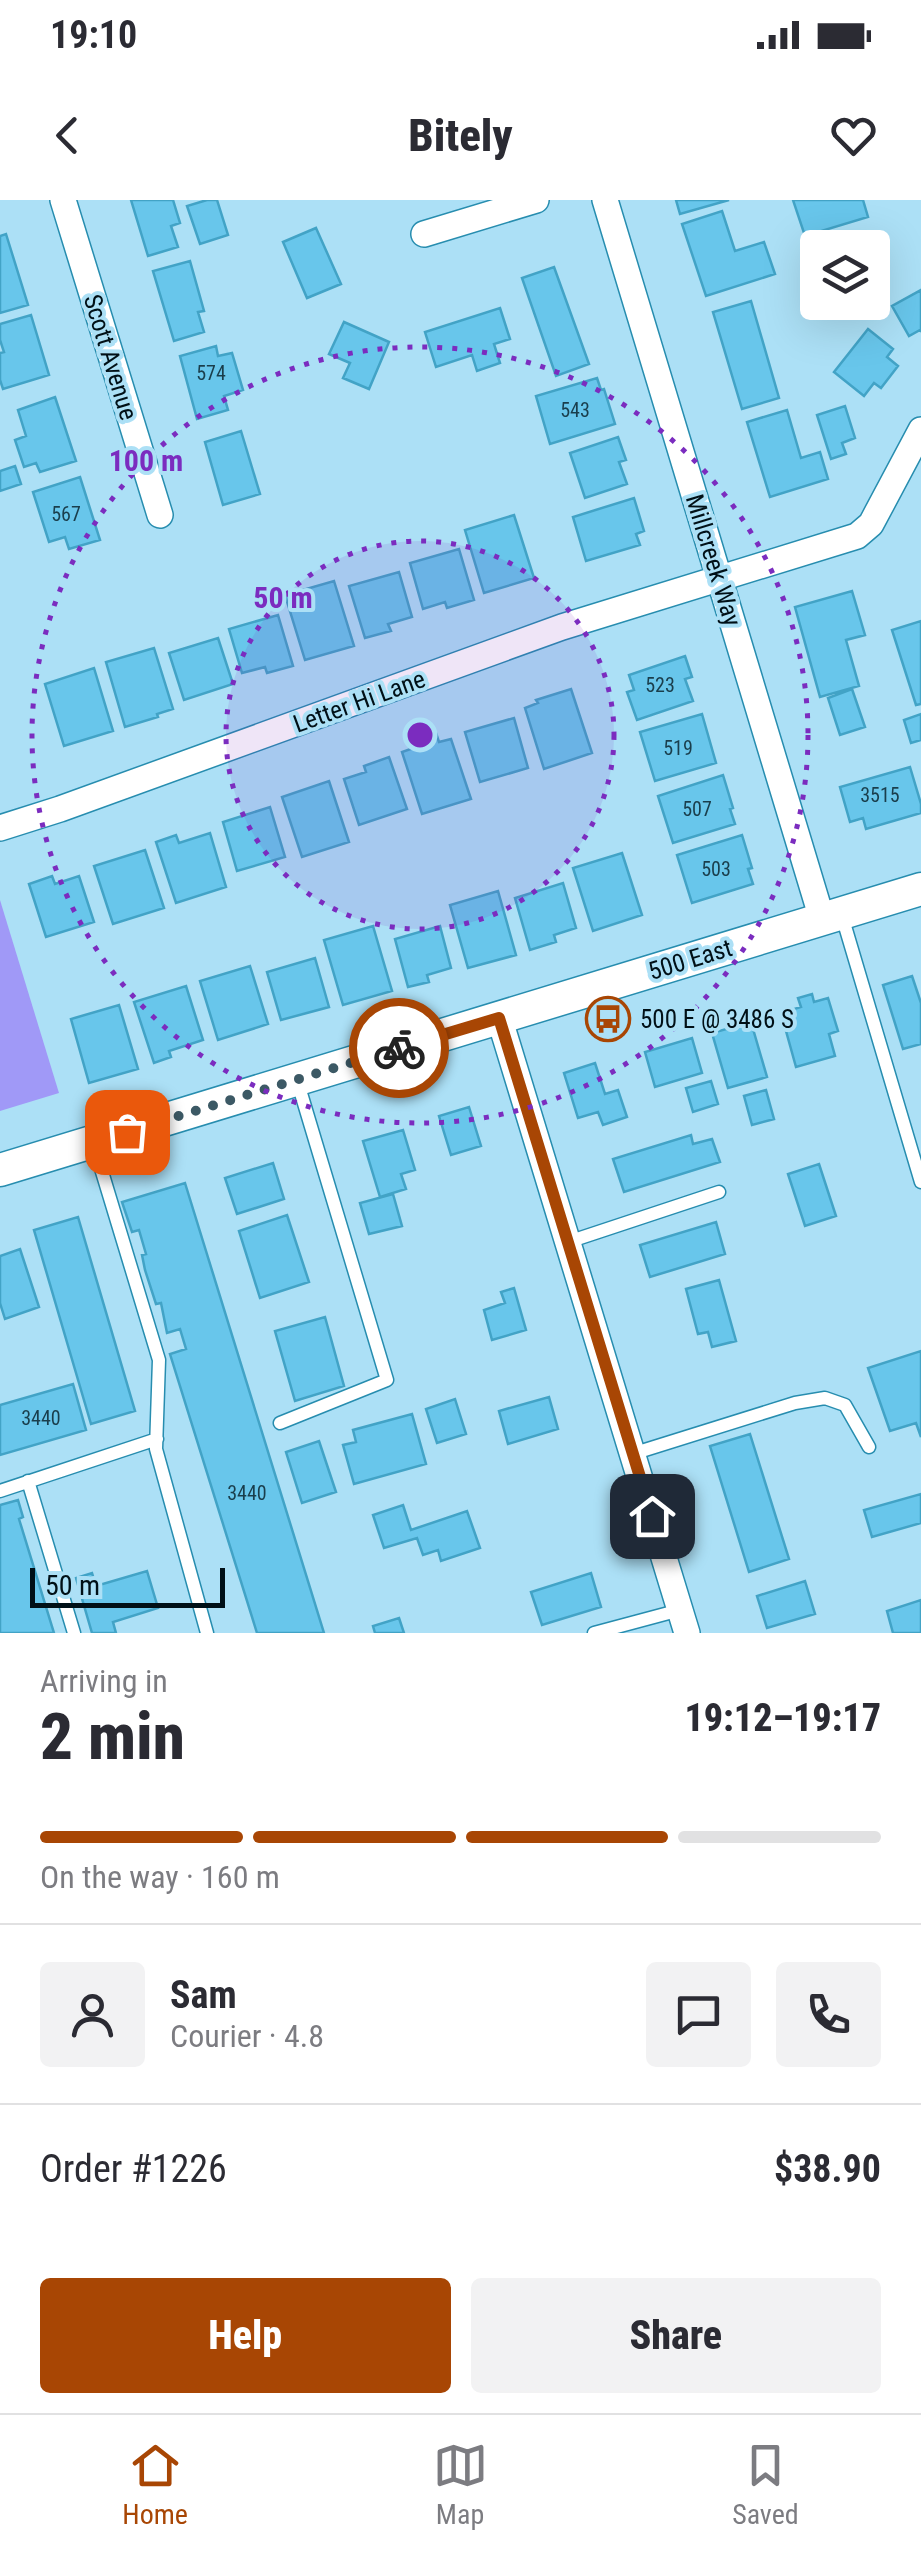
<!DOCTYPE html>
<meta charset="utf-8">
<style>
:root{--surface:#fff;--page:#f2f2f3;--text:#2b2b33;--muted:#7c7c81;--line:#e1e1e2;--accent:#a84604}
body{margin:0;font-family:"Roboto Condensed",sans-serif;background:var(--page);color:var(--text);height:100vh;display:flex;flex-direction:column;font-size:38px;white-space:nowrap}
*{box-sizing:border-box;margin:0}
p{font-size:32px;color:var(--muted)}
.icon{flex:none;width:55px;height:55px;fill:none;stroke:currentColor;stroke-width:2;stroke-linecap:round;stroke-linejoin:round}
.map{position:relative;height:1433px;overflow:hidden}
.sheet{display:flex;flex-direction:column;background:var(--surface);flex:1}
.sheet>*{flex:none}
.fabs{position:absolute;left:800px;top:30px;display:grid;gap:20px}
.fabs a{display:grid;place-items:center;width:90px;height:90px;border-radius:10px;background:var(--surface);box-shadow:0 10px 40px #0002;font-size:50px}
.scale{position:absolute;left:30px;bottom:25px;width:195px;box-sizing:border-box;padding-left:10px;border:5px solid #001017;border-top:0;font-size:28px;line-height:35px;white-space:nowrap;color:#001017;-webkit-text-stroke:8px #ace0f6;paint-order:stroke}
.pin{position:absolute;display:grid;place-items:center;width:85px;height:85px;color:#fff;margin:-42px;border-radius:20px;box-shadow:0 5px 15px #0006}
.courier{position:absolute;display:grid;place-items:center;width:100px;height:100px;margin:-50px;border:8px solid #a84604;border-radius:50%;background:#fff;color:#222;box-shadow:0 2px 12px #0007}
.headline em{font-style:normal;font-weight:800}
.headline div{display:flex;flex-direction:column-reverse}
.headline{display:flex;align-items:center;justify-content:space-between;height:170px;padding:0 40px}
h1{font-size:65px;font-weight:800;line-height:75px}
.bar{display:grid;grid-template-columns:repeat(4,1fr);gap:15px 10px;align-content:center;height:120px;padding:0 40px}
.bar i{height:12px;border-radius:8px;background:var(--line)}
.bar .current{background:var(--accent)}
.bar p{grid-column:span 4}
.line{display:flex;align-items:center;gap:25px;padding:0 40px;border-top:2px solid var(--line)}
.line div{flex:1}
.round{display:grid;place-items:center;flex:none;width:105px;height:105px;border-radius:10px;background:var(--page)}
.button{display:flex;gap:20px;margin-top:auto;padding:20px 40px}
.button a{flex:1;height:115px;border-radius:10px;background:var(--accent);color:#fff;font-size:40px;font-weight:800;line-height:115px;text-align:center}
.button a+a{background:var(--page);color:var(--text)}
.status{display:flex;justify-content:space-between;align-items:center;height:70px;padding:0 50px;background:var(--surface);direction:ltr}
.status svg{height:28px;fill:currentColor}
header{display:flex;justify-content:space-between;align-items:center;height:130px;padding:0 40px;background:var(--surface);font-size:45px;font-weight:800}
.tab-bar{display:flex;justify-content:space-around;align-items:center;height:140px;border-top:2px solid var(--line);background:var(--surface);font-size:28px;color:var(--muted)}
.tab-bar a{display:grid;justify-items:center;gap:5px}
.tab-bar .current{color:var(--accent)}
.map>svg:first-child{display:block}
.water{fill:#a099f7}
.building{fill:#68c6eb;stroke:#42a3c6;stroke-width:2.5}
.lines{fill:none;stroke-linecap:round;stroke-linejoin:round}
.service-casing{stroke:#278daf;stroke-width:15}
.minor-casing{stroke:#278daf;stroke-width:28}
.tertiary-casing{stroke:#278daf;stroke-width:35}
.service{stroke:#fff;stroke-width:12}
.minor{stroke:#fff;stroke-width:25}
.tertiary{stroke:#fff;stroke-width:32}
.done{stroke:#3c5965;stroke-width:10;stroke-dasharray:0 18}
.route{stroke:#a84604;stroke-width:12}
.ring{fill:none;stroke:#7b2cbf;stroke-width:5;stroke-dasharray:5 10}
.labels{text-anchor:middle;stroke-width:8;stroke-linejoin:round;paint-order:stroke}
.number-label{font-size:20px;fill:#1a3e4c}
.street-label{font-size:25px;fill:#001017;stroke:#ace0f6}
.poi-label{font-size:25px;fill:#001017;stroke:#ace0f6;text-anchor:start}
.centre{fill:#7b2cbf;stroke:#ace0f6;stroke-width:5}
.ring-label{font-size:30px;text-anchor:middle;font-weight:bold;fill:#7b2cbf;stroke:#ace0f6;stroke-width:8;stroke-linejoin:round;paint-order:stroke}
</style>
<div class="status"><b>19:10</b><svg viewBox="0 0 49 12"><path d="M0 12V9h3v3zM5 12V6h3v6zM10 12V3h3v9zM15 12V0h3v12zM26 1h20v11H26zM47 4h2v5h-2z"/></svg></div>
<header><svg class="icon" aria-label="back" viewBox="0 0 24 24"><path d="M15 5l-7 7 7 7"/></svg>Bitely<svg class="icon" aria-label="heart" viewBox="0 0 24 24"><path d="M12 20l-8-8c-3-5 5-10 8-4 3-6 11-1 8 4z"/></svg></header>
<div class="map">
<svg width="921" height="1433" viewBox="0 0 921 1433">
<rect width="100%" height="100%" fill="#ace0f6"/>
<path class="water" d="M0,700L59,893L0,911Z"/>
<path class="building" d="M131,0H173L180,23L171,26L178,47L148,56Z
M207,0H217L228,35L200,44L187,6Z
M676,0H729L680,14Z
M793,0H863L868,17L805,36Z
M722,11L735,51L764,42L775,74L706,96L682,24Z
M316,28L341,84L307,98L283,42Z
M6,34L28,105L0,113V36Z
M190,61L204,111L198,112L204,132L174,141L153,71Z
M554,67L589,164L556,176L522,78Z
M921,90V131L920,130L909,136L892,106Z
M751,101L779,198L742,209L713,112Z
M500,108L510,139L494,144L500,163L477,171L472,155L436,167L425,132Z
M31,115L49,175L3,189L0,180V153L4,152L0,140V124Z
M344,122L389,142L369,189L343,178L350,163L329,154Z
M868,129L893,149L887,157L898,166L881,188L874,183L864,196L834,172Z
M216,146L218,156L232,153L243,190L224,196L228,210L197,219L180,156Z
M597,178L601,190L604,189L615,224L550,244L536,196Z
M55,197L76,261L40,272L36,263L24,267L15,240L26,236L18,210Z
M845,206L855,238L842,243L846,254L831,259L817,215Z
M787,210L801,258L820,252L828,279L770,297L747,222Z
M241,231L260,294L223,305L205,242Z
M618,237L626,260L619,262L627,284L585,298L570,253Z
M15,266L21,284L0,291V271Z
M80,277L100,340L69,349L65,337L49,342L33,292Z
M634,298L644,331L636,334L640,345L586,361L573,317Z
M514,315L534,378L484,393L465,330Z
M459,349L474,400L447,408L445,402L423,409L410,363Z
M399,372L412,417L388,424L391,431L365,438L349,386Z
M334,381L354,446L305,460L285,395Z
M852,391L865,435L846,440L859,486L820,497L795,407Z
M278,415L293,466L267,473L265,467L242,473L229,429Z
M921,421V504L916,505L892,430Z
M218,438L233,484L184,500L169,453Z
M154,448L173,509L157,514L158,517L125,527L106,462Z
M685,456L692,477L685,479L693,501L637,520L627,492L634,490L629,475Z
M94,468L113,531L64,546L45,484Z
M571,489L592,553L544,569L525,508L538,503L536,500Z
M852,489L865,527L840,535L828,498Z
M702,514L716,563L655,581L640,532Z
M921,514V540L911,543L904,520Z
M514,518L528,568L480,582L465,532Z
M436,533L439,542L451,539L471,599L422,614L402,552L425,544L423,537Z
M389,557L407,609L359,625L344,579L366,572L364,566Z
M910,567L921,604V613L866,629L863,618L850,622L840,587Z
M723,575L733,608L730,609L735,624L673,643L658,596Z
M329,581L349,642L302,657L282,597Z
M270,607L285,657L237,671L223,622Z
M210,633L226,687L176,703L156,642L176,635L179,643Z
M742,635L752,668L748,669L753,684L692,703L677,655Z
M145,650L164,708L113,724L94,666Z
M622,653L642,715L593,731L573,668Z
M52,676L55,684L79,676L94,722L46,737L29,684Z
M563,683L576,728L554,735L556,742L530,750L515,698Z
M498,691L516,755L468,768L450,705Z
M373,726L392,791L343,805L324,740Z
M440,726L451,768L427,775L429,782L408,787L395,739Z
M315,758L329,807L281,820L267,772Z
M250,766L268,824L218,840L200,781Z
M912,776L921,803V844L903,849L883,785Z
M186,786L203,840L169,851L171,857L154,863L134,802Z
M812,794L814,802L828,798L838,831L829,834L835,856L796,867L781,813L801,807L798,798Z
M119,805L138,869L89,883L71,819Z
M751,822L767,877L728,888L712,833Z
M692,838L702,873L655,887L645,852Z
M595,863L605,894L618,890L627,917L603,925L598,912L578,918L564,873Z
M711,881L718,904L693,912L686,888Z
M766,890L774,919L752,925L744,896Z
M469,907L481,946L451,955L439,916Z
M403,930L415,970L401,974L406,989L380,997L363,941Z
M691,935L693,944L712,939L720,962L624,992L613,959Z
M273,963L284,999L237,1014L225,978Z
M819,964L836,1016L805,1026L788,974Z
M185,983L324,1433H257L170,1154L186,1149L180,1129L167,1133L161,1103L156,1104L145,1070L142,1055L146,1054L139,1030L132,1032L122,1002Z
M393,994L402,1026L369,1034L360,1003Z
M287,1015L309,1082L260,1098L239,1031Z
M78,1017L135,1211L91,1224L34,1030Z
M716,1022L725,1054L650,1077L640,1045Z
M20,1049L39,1107L5,1119L0,1103V1056Z
M719,1080L736,1141L712,1147L708,1132L698,1134L686,1089Z
M514,1088L526,1130L492,1140L484,1110L505,1103L501,1092Z
M325,1117L344,1186L295,1201L275,1131Z
M921,1151V1237L916,1223L890,1231L868,1168Z
M73,1184L86,1230L0,1255V1205Z
M549,1197L558,1229L508,1244L499,1211Z
M455,1199L466,1234L437,1243L426,1209Z
M412,1214L426,1264L354,1284L343,1245L356,1242L353,1230Z
M750,1234L789,1359L749,1372L710,1246Z
M319,1241L336,1292L302,1303L286,1252Z
M921,1294V1323L872,1337L864,1310Z
M18,1300L23,1317L19,1319L54,1433H0V1305Z
M403,1305L411,1330L467,1311L480,1348L441,1361L438,1350L423,1355L417,1338L384,1348L373,1315Z
M147,1371L158,1408L113,1422L116,1433H92L76,1378L92,1373L96,1386Z
M591,1373L601,1407L542,1425L531,1392Z
M805,1381L815,1414L767,1428L757,1396Z
M921,1400V1433H893L887,1411Z
M399,1418L404,1433H375L373,1426Z"/>
<g class="lines">
<defs>
<path id="service" d="M842,716L921,982
M93,942L159,1160L156,1249L207,1433
M568,1042L719,992
M280,1223L387,1180L297,880
M632,1254L795,1203L825,1198L845,1205L869,1247
M28,1281L74,1433
M0,1291L157,1239
M594,1433L680,1410"/>
<path id="minor" d="M63,0L160,315
M605,0L822,719
M424,34L536,0
M0,628L60,609L562,427L857,336L871,324L921,230
M499,817L687,1433"/>
<path id="tertiary" d="M0,970L921,689"/>
</defs>
<use href="#service" class="service-casing"/>
<use href="#minor" class="minor-casing"/>
<use href="#tertiary" class="tertiary-casing"/>
<use href="#service" class="service"/>
<use href="#minor" class="minor"/>
<use href="#tertiary" class="tertiary"/>
</g>
<g class="lines">
<path class="done" d="M127,932L399,848"/>
<path class="route" d="M399,848L499,818L652,1316"/>
</g>
<circle cx="420" cy="535" r="194" fill="#7b2cbf" fill-opacity=".12"/>
<g class="ring">
<circle cx="420" cy="535" r="194"/>
<circle cx="420" cy="535" r="388"/>
</g>
<defs>
<symbol id="bus-ring" viewBox="-11 -11 22 22"><circle r="9.5" fill="#ace0f6" stroke="#a84604" stroke-width="1.5"/><path d="M-5-6H5V4H4V6H2V4H-2V6H-4V4H-5ZM-3.5-4V0h7V-4ZM-3.5 1.2v1.5H-2V1.2ZM2 1.2v1.5H3.5V1.2Z" fill="#a84604"/></symbol>
</defs>
<g fill-rule="evenodd">
<use href="#bus-ring" x="583" y="794" width="50" height="50"/>
</g>
<g class="labels">
<g class="number-label">
<text x="211" y="180">574</text>
<text x="575" y="217">543</text>
<text x="66" y="321">567</text>
<text x="660" y="492">523</text>
<text x="678" y="555">519</text>
<text x="880" y="602">3515</text>
<text x="697" y="616">507</text>
<text x="716" y="676">503</text>
<text x="41" y="1225">3440</text>
<text x="247" y="1300">3440</text>
</g>
<g class="street-label">
<text transform="translate(111 157) rotate(73)" y="9">Scott Avenue</text>
<text transform="translate(714 360) rotate(73)" y="9">Millcreek Way</text>
<text transform="translate(359 501) rotate(-20)" y="9">Letter Hi Lane</text>
<text transform="translate(690 759) rotate(-17)" y="9">500 East</text>
</g>
<g class="poi-label">
<text x="640" y="828">500 E @ 3486 S</text>
</g>
</g>
<circle cx="420" cy="535" r="15" class="centre"/>
<g class="ring-label">
<text x="146" y="271">100 m</text>
<text x="283" y="408">50 m</text>
</g>
</svg>
<div class="fabs">
<a><svg class="icon" aria-label="layers" viewBox="0 0 24 24"><path d="M12 4l9 5-9 5-9-5zM3 14l9 5 9-5"/></svg></a>
</div>
<div class="scale">50 m</div>
<div class="pin" style="left:127px;top:932px;background:#ea580c"><svg class="icon" aria-label="bag" viewBox="0 0 24 24"><path d="M5 8h14l-1 12H6zM9 8a3 3 0 0 1 6 0"/></svg></div>
<div class="pin" style="left:652px;top:1316px;background:#1f2937"><svg class="icon" aria-label="home" viewBox="0 0 24 24"><path d="M3 11l9-7 9 7M6 9v11h12V9"/></svg></div>
<div class="courier" style="left:399px;top:848px"><svg class="icon" aria-label="bike" viewBox="0 0 24 24"><circle cx="6" cy="16" r="4"/><circle cx="18" cy="16" r="4"/><path d="M6 16l4-8h5l3 8M10 8l3 8H6M13 5h3"/></svg></div>
</div>
<section class="sheet">
<div class="headline"><div><h1>2 min</h1><p>Arriving in</p></div><em>19:12–19:17</em></div>
<div class="bar"><i class="current"></i><i class="current"></i><i class="current"></i><i></i><p>On the way · 160 m</p></div>
<div class="line" style="height:180px"><a class="round"><svg class="icon" aria-label="person" viewBox="0 0 24 24"><circle cx="12" cy="8" r="4"/><path d="M4 21q1-7 8-7t8 7"/></svg></a><div><b>Sam</b><p>Courier · 4.8</p></div><a class="round"><svg class="icon" aria-label="chat" viewBox="0 0 24 24"><path d="M4 5h16v11H9l-5 4z"/></svg></a><a class="round"><svg class="icon" aria-label="phone" viewBox="0 0 24 24"><path d="M5 4h4l2 5-3 2q2 4 5 5l2-3 5 2v4C11 20 4 13 5 4z"/></svg></a></div>
<div class="line" style="height:130px"><div>Order #1226</div><b>$38.90</b></div>
<div class="button"><a>Help</a><a>Share</a></div>
</section>
<nav class="tab-bar">
<a class="current"><svg class="icon" aria-label="home" viewBox="0 0 24 24"><path d="M3 11l9-7 9 7M6 9v11h12V9"/></svg>Home</a>
<a><svg class="icon" aria-label="map" viewBox="0 0 24 24"><path d="M3 6l6-2 6 2 6-2v14l-6 2-6-2-6 2zM9 4v14M15 6v14"/></svg>Map</a>
<a><svg class="icon" aria-label="saved" viewBox="0 0 24 24"><path d="M7 4h10v16l-5-4-5 4z"/></svg>Saved</a>
</nav>
